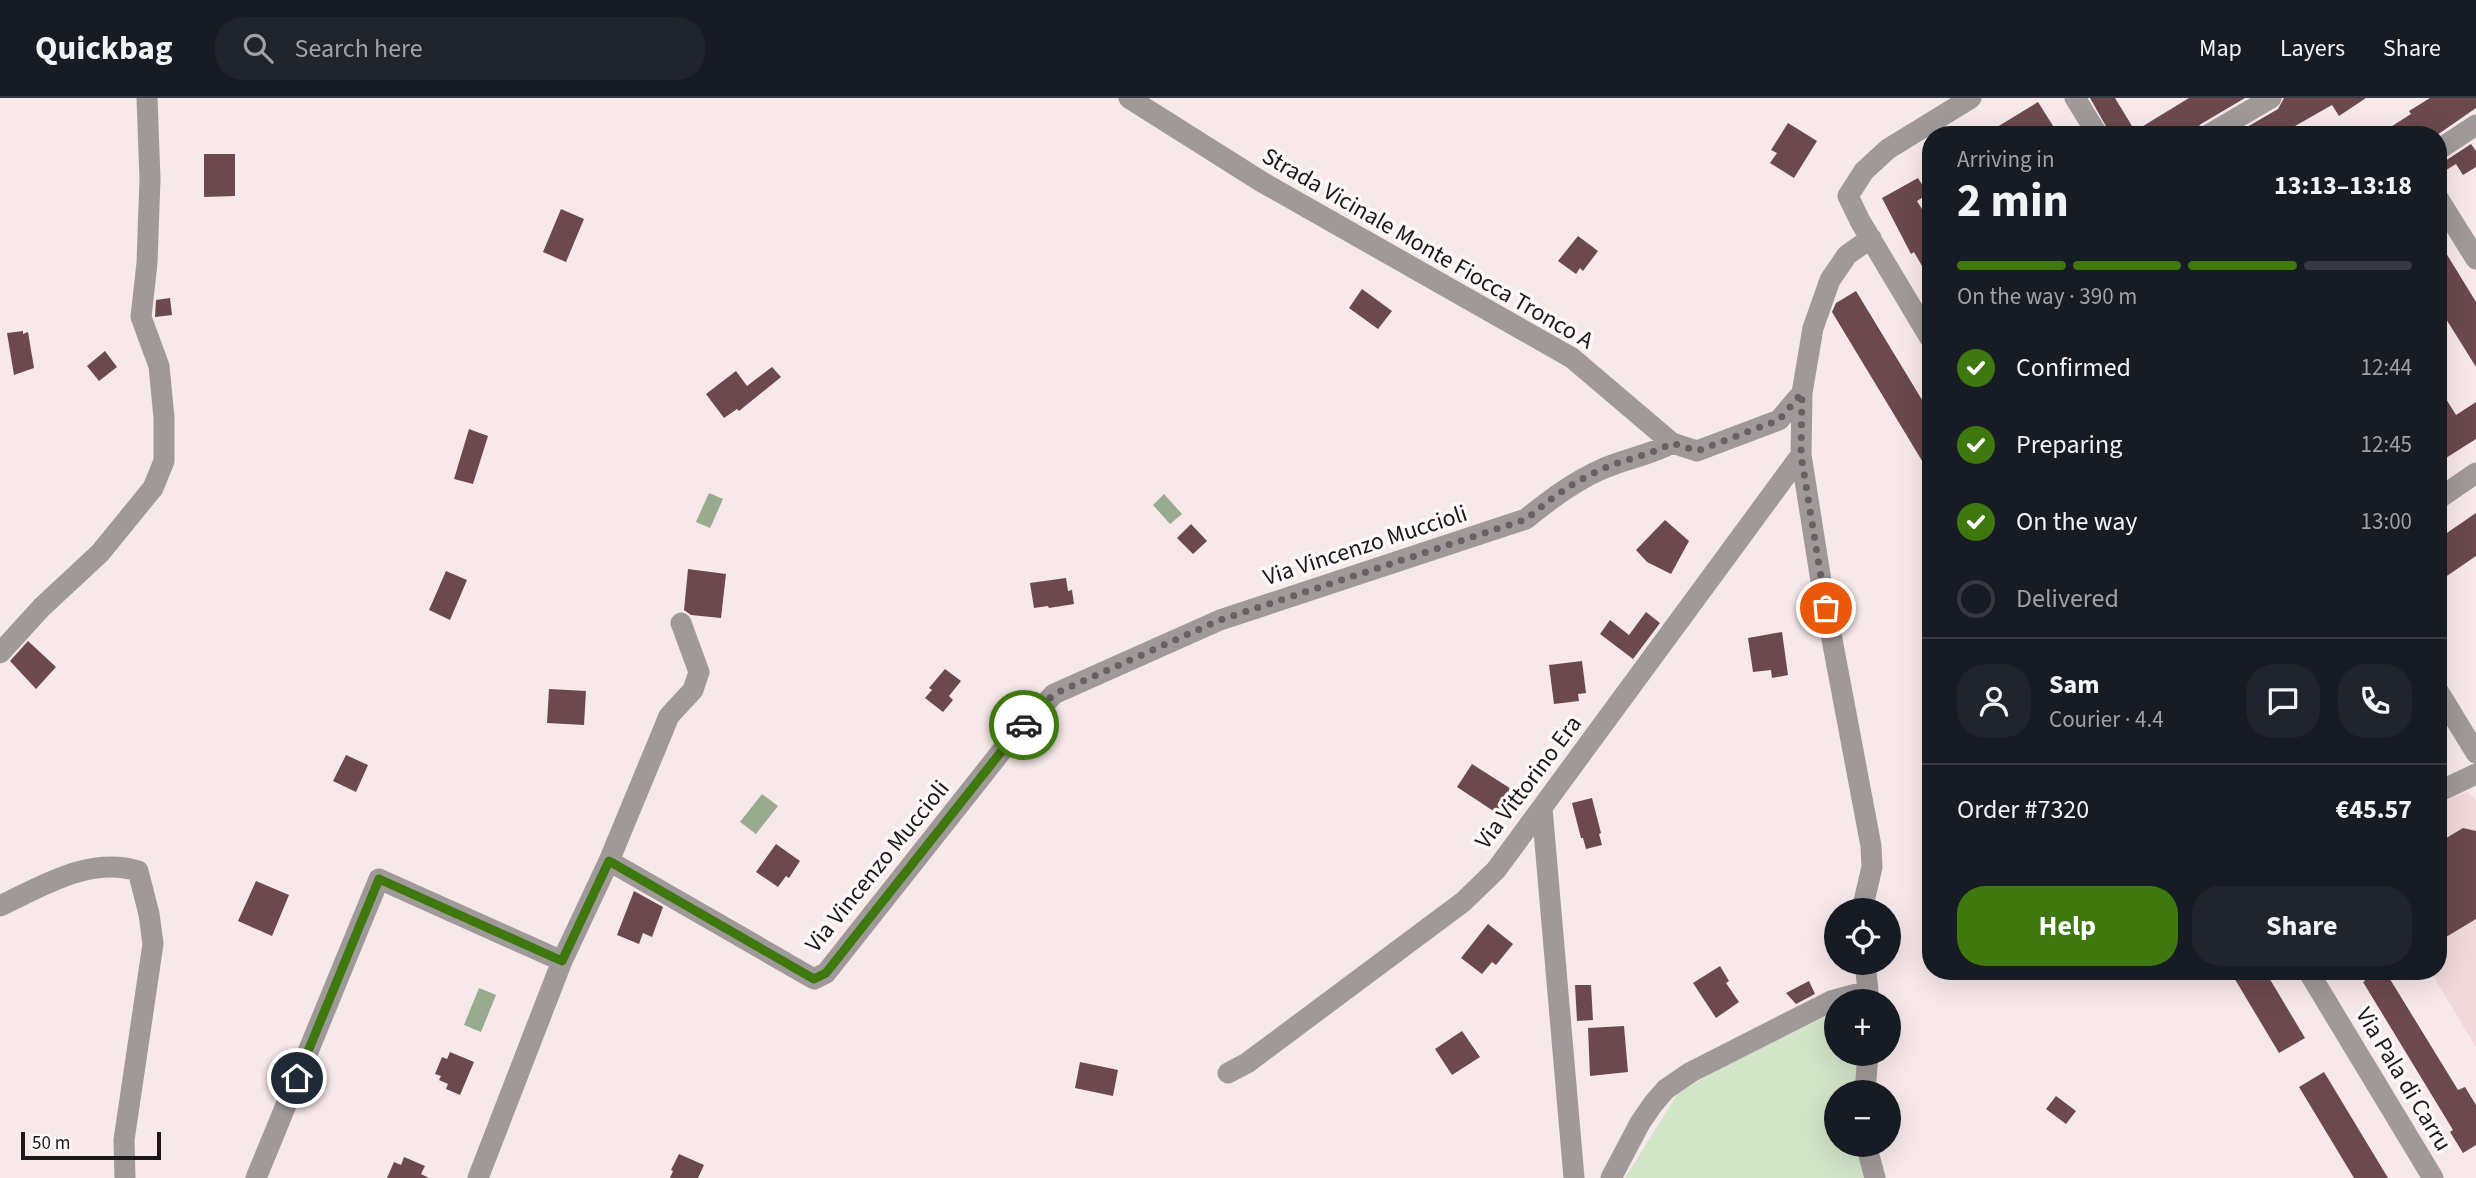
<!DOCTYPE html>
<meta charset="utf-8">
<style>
:root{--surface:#171b24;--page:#20242c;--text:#f1f3f6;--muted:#9ea1a6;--line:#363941;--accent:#3e780e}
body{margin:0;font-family:"Source Sans 3",sans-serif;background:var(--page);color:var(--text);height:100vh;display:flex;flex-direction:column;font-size:26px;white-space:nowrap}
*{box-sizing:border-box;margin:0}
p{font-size:23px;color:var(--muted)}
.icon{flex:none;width:38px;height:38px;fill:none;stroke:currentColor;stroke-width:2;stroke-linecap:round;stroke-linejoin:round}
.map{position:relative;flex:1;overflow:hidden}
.sheet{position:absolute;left:1922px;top:28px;width:525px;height:854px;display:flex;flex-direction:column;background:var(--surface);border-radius:28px;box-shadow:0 7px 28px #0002}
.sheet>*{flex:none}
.controls{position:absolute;left:1824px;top:800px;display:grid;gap:14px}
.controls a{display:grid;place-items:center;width:77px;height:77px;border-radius:50%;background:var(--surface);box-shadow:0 7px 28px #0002;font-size:35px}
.scale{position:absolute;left:21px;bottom:18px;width:140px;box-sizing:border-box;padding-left:7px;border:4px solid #1c1718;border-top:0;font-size:19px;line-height:24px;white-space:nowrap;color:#1c1718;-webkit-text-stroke:5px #fef8f8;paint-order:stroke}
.pin{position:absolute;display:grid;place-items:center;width:60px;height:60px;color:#fff;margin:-30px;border:4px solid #fff;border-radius:50%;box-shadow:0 2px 7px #0007}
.courier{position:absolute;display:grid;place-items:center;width:70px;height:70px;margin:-35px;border:5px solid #3e780e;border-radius:50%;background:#fff;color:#222;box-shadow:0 2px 9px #0007}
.summary em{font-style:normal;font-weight:700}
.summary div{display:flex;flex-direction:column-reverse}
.summary{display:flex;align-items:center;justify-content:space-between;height:119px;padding:0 35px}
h1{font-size:46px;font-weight:700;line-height:52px}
.bar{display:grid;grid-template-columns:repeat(4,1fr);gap:10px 7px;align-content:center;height:84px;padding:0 35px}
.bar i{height:9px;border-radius:5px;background:var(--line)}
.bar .on{background:var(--accent)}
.bar p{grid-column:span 4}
.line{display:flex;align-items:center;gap:18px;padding:0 35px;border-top:2px solid var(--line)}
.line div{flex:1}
.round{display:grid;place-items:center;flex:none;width:74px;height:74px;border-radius:28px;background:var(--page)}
ol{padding:0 35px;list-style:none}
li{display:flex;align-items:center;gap:21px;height:77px}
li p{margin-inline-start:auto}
li .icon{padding:7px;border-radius:50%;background:var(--accent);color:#fff;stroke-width:4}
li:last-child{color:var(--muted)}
li i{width:38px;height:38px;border:4px solid var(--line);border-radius:50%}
.button{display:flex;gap:14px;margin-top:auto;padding:14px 35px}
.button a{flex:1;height:80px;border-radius:28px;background:var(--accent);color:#fff;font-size:28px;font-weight:700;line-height:80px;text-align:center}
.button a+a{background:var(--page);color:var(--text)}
header{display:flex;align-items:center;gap:42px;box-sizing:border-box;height:98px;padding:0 35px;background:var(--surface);border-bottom:2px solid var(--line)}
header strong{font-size:33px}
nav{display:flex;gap:38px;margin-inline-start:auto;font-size:24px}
.search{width:490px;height:63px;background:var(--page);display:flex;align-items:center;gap:18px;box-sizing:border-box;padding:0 24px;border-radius:28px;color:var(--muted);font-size:26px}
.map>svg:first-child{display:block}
.built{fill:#f1d9db}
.green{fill:#d2e5c9}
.water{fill:#98ab8e}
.building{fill:#6b494d}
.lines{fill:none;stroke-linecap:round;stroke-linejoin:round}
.minor{stroke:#a0999a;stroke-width:21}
.done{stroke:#696061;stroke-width:7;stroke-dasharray:0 12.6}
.route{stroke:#3e780e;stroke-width:9}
.labels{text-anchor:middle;stroke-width:7;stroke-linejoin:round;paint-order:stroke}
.street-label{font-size:24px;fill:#1c1718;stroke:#fef8f8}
</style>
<header>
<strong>Quickbag</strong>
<div class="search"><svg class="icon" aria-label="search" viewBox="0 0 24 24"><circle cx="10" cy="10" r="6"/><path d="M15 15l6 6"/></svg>Search here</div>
<nav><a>Map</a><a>Layers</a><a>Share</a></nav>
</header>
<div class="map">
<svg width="2476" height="1080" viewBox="0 0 2476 1080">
<rect width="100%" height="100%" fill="#f7e8e9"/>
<path class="built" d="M2467,694L2476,702V949L2430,873H2438V706Z"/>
<path class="green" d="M1825,908L1836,910V956H1860L1864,994H1836V1046L1868,1047L1876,1080H1625L1678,995Z"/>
<path class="water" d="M709,395L723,401L710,430L696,424Z
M1164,396L1182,416L1170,426L1153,407Z
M762,696L778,708L756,736L740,724Z
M479,890L496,897L481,934L464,927Z"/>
<path class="building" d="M2090,0H2115L2135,33L2189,0H2245L2201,26L2190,37H2111Z
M2284,0H2366L2339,18L2332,7L2295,28L2300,37H2244L2242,32L2278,11Z
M2430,0H2476V10L2437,37H2378L2411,16L2409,13Z
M2038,4L2055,31L2045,37H1984Z
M1788,25L1817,43L1794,80L1770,65L1777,55L1771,52Z
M2471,46L2476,53V69L2463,77L2456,66L2443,74L2438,65L2445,63Z
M204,56H235V98L204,99Z
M1918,80L1928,96L1917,103L1930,124V182L1914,154L1911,156L1882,100Z
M561,111L584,121L566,164L543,154Z
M1578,138L1598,153L1583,173L1580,170L1576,176L1558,163Z
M2438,142L2476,204V269L2438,208Z
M1362,191L1392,213L1378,231L1349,210Z
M1856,193L1930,315V376L1832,214L1836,205Z
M170,200L172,217L155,219L156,202Z
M23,233V236L28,234L34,270L14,277L7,235Z
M105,253L117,269L99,283L87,268Z
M772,269L781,279L739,313L737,311L724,320L706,296L736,273L747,288Z
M2438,288L2456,317L2476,304V341L2438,365Z
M469,331L488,338L473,386L454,381Z
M2476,415V458L2438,484V441Z
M1665,422L1689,443L1671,476L1647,464L1636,452Z
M1191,426L1207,443L1193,456L1177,440Z
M688,471L726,476L721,520L691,517L684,512Z
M446,473L467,482L450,522L429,512Z
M1066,480L1068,493L1072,492L1074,506L1049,510L1048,508L1034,510L1030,485Z
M1646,514L1660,525L1633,561L1600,536L1610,522L1629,537Z
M1782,534L1788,577L1772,580L1771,572L1753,574L1748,540Z
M28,543L56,569L36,591L10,563Z
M1582,563L1586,595L1578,596L1579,603L1554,606L1549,567Z
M945,571L961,583L949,598L953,602L943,614L925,600L932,592L929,590Z
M549,591L586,593L584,627L547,625Z
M346,657L368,667L356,694L333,683Z
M1472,666L1519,696L1504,720L1457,689Z
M1592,700L1601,735L1599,736L1602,747L1586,751L1583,740H1581L1572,705Z
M2463,730L2476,733V821L2446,839L2438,826V745Z
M776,746L800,763L789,780L786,778L778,789L756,774Z
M256,783L289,797L272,838L238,823Z
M634,793L663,809L652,839L643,835L639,846L617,837Z
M1488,826L1513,846L1496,867L1492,864L1482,876L1461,860Z
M1720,868L1729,883L1726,885L1739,904L1716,920L1693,885Z
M2230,873H2265L2305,940L2279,955Z
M2359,873H2385L2458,992L2465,989L2476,1007V1047L2463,1055L2450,1034L2453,1032L2363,884L2365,883Z
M1809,883L1815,896L1796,906L1786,895Z
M1575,887H1591L1593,922L1577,923Z
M1624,928L1628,974L1590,978L1588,930Z
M1462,933L1480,959L1452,977L1435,951Z
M450,954L474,964L460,997L446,991L448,986L439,982L441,978L435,976L442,959L447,961Z
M1080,964L1118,972L1113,998L1075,990Z
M2324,974L2388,1080H2354L2299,989Z
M2056,998L2076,1013L2066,1026L2046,1011Z
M679,1056L704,1067L698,1080H670L673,1073L671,1072Z
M404,1059L425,1068L421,1076L429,1080H387L394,1064L401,1067Z"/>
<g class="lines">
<path class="minor" d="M1129,0L1262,84L1572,260L1672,345L1697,353L1779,322L1802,295
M2075,0L2098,37
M2208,37L2271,0
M2438,52L2476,27
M2438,100L2476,161
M1930,240L1860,123L1848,98L1864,73L1888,51L1971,0
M2438,401L2476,375
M0,555L42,509L100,455L153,390L164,363V320L159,268L141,219L147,165L150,81L147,0
M2438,593L2476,655
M2438,694L2476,676
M1542,710L1574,1080
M609,763L669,618L693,592L699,574L681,525
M0,808C42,788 90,758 138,773L149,816L153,846L124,1042L125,1080
M1862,812L1872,769L1871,748L1821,483L1801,357L1802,295L1813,230L1830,182L1847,157L1871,140
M1865,864L1869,903
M2308,873L2433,1080
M1228,975L1247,965L1463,804L1496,772L1801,357
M1865,994L1868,956
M1866,1046L1875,1080
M256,1080L379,781L562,863L609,763L814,881L826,875L1012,640L1054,596L1220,522L1526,421C1549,402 1573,384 1600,372C1623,361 1649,358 1672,345
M478,1080L562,863
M1611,1080L1640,1025L1653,1006L1666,991L1691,974L1831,903L1868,893"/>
</g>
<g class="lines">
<path class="done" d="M1024,627L1054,596L1220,522L1527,421C1548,402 1573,384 1600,372C1623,361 1649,358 1672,345L1697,353L1779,322L1802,295L1801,357L1826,510"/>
<path class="route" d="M297,980L379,781L562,863L609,763L814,881L826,875L1012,640L1024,627"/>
</g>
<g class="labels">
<g class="street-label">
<text transform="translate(1428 150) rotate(30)" y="8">Strada Vicinale Monte Fiocca Tronco A</text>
<text transform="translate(1365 447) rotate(-18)" y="8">Via Vincenzo Muccioli</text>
<text transform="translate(1528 684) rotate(-53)" y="8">Via Vittorino Era</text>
<text transform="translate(877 768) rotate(-51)" y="8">Via Vincenzo Muccioli</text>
<text transform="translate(2404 981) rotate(59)" y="8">Via Pala di Carru</text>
</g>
</g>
</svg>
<div class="controls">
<a><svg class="icon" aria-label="locate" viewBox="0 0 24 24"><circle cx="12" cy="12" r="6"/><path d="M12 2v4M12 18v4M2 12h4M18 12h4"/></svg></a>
<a>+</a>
<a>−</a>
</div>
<div class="scale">50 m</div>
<div class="pin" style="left:1826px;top:510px;background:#ea580c"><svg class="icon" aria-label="bag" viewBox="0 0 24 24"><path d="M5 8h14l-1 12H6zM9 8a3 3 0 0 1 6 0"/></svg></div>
<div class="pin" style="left:297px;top:980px;background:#1f2937"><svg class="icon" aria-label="home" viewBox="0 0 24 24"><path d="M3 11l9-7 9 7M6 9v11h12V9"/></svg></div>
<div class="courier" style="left:1024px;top:627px"><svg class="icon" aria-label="car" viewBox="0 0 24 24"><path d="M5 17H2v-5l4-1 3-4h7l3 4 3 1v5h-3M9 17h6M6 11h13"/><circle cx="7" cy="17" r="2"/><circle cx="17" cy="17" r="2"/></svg></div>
<section class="sheet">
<div class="summary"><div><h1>2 min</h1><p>Arriving in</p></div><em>13:13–13:18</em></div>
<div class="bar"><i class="on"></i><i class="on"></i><i class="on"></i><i></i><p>On the way · 390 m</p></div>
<ol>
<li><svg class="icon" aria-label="check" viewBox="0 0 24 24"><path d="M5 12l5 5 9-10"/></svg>Confirmed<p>12:44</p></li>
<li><svg class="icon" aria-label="check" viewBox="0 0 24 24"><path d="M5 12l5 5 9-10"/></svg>Preparing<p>12:45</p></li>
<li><svg class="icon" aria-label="check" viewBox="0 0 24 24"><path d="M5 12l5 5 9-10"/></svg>On the way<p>13:00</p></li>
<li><i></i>Delivered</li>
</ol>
<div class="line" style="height:126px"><a class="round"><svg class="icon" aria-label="person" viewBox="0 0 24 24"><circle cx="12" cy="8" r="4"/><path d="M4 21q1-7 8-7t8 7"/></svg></a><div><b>Sam</b><p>Courier · 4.4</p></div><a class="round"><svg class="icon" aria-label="chat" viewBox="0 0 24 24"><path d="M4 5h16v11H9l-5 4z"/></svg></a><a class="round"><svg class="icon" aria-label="phone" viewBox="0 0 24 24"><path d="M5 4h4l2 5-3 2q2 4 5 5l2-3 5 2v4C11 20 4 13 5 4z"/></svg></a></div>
<div class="line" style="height:91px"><div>Order #7320</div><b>€45.57</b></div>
<div class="button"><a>Help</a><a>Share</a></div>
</section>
</div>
